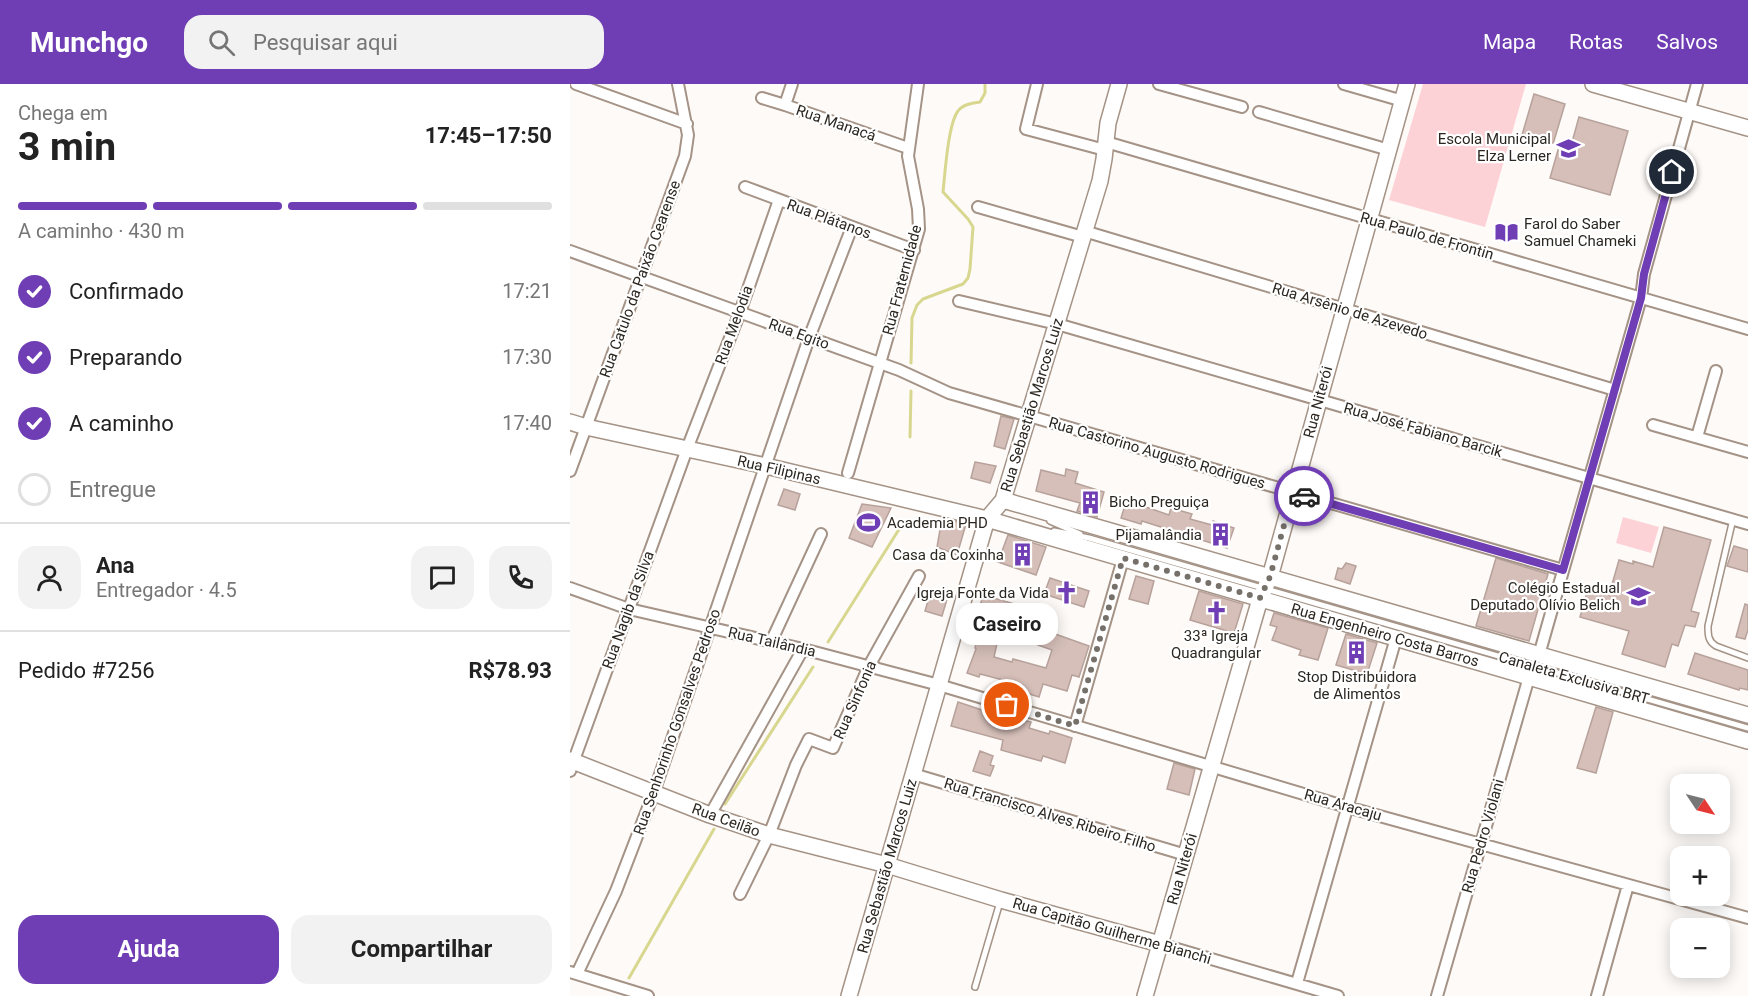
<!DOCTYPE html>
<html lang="pt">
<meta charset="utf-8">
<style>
:root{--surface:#fff;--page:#f2f2f2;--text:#222;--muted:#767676;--line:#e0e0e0;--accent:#6f3db4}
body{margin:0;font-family:Roboto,sans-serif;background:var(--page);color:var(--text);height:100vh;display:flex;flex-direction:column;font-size:22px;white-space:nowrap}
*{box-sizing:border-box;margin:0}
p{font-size:20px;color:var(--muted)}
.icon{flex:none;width:33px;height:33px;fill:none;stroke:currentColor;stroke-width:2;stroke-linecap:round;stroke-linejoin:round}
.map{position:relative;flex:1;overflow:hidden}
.drawer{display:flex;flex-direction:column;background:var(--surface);width:570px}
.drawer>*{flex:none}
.needle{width:39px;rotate:125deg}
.controls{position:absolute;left:1100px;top:690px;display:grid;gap:12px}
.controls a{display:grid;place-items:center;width:60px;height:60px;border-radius:12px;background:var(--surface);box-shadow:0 3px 15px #0003;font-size:30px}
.pin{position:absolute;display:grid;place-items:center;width:51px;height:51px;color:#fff;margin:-26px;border:3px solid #fff;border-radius:50%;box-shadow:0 2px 6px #0007}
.courier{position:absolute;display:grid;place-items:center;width:60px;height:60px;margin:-30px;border:4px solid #6f3db4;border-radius:50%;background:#fff;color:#222;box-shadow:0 2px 8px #0007}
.bubble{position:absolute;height:42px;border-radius:18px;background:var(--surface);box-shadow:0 3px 15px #0003;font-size:20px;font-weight:700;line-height:42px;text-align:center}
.headline em{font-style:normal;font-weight:700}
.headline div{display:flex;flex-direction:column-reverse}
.headline{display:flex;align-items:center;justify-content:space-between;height:102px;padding:0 18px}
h1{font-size:39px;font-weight:700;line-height:45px}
.bar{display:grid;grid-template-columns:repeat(4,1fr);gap:9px 6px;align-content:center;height:72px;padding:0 18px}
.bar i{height:8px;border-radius:4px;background:var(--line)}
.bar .on{background:var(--accent)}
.bar p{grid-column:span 4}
.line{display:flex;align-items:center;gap:15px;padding:0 18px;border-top:2px solid var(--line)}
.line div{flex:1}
.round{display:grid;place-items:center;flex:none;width:63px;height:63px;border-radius:18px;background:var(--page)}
ol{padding:0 18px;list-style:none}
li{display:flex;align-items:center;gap:18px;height:66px}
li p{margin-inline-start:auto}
li .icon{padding:6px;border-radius:50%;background:var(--accent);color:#fff;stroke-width:4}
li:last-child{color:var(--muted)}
li i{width:33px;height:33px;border:3px solid var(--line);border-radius:50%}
.button{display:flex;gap:12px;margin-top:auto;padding:12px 18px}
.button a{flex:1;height:69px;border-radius:18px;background:var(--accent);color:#fff;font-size:24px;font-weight:700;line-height:69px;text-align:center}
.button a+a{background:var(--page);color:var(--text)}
header{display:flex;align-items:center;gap:36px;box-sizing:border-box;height:84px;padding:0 30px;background:var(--accent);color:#fff}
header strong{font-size:28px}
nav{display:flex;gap:33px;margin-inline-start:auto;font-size:21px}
.search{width:420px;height:54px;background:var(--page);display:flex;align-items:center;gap:15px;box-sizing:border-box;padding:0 21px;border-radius:18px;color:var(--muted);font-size:22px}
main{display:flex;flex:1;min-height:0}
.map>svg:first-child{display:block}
.park{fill:#fdd2d6}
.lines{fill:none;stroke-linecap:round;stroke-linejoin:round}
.stream{stroke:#d8d78f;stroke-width:3}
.building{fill:#d6bfb9;stroke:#b7a19b;stroke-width:1.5}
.lane-casing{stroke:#a49386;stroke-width:8}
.street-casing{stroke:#a49386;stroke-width:14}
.secondary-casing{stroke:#a49386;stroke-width:18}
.lane{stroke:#fff;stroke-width:5}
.street{stroke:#fff;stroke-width:10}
.secondary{stroke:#fff;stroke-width:15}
.done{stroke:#76706b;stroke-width:6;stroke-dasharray:0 10.8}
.route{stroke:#6f3db4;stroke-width:8}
.labels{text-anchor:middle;stroke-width:4.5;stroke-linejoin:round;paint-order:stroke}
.street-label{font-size:15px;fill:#2c2620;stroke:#fff}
.poi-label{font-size:15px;fill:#2c2620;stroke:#fff;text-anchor:end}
</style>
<header>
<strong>Munchgo</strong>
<div class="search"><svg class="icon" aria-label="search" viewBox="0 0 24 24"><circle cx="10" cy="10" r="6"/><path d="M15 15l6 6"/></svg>Pesquisar aqui</div>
<nav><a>Mapa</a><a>Rotas</a><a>Salvos</a></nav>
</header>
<main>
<section class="drawer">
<div class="headline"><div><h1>3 min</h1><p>Chega em</p></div><em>17:45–17:50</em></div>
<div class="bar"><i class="on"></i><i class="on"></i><i class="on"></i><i></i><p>A caminho · 430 m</p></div>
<ol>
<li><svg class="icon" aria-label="check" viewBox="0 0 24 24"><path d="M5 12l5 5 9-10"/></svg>Confirmado<p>17:21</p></li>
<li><svg class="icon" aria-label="check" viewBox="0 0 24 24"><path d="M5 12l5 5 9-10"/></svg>Preparando<p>17:30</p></li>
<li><svg class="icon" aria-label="check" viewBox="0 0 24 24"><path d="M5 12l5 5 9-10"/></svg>A caminho<p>17:40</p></li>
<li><i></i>Entregue</li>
</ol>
<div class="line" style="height:108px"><a class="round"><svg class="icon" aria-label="person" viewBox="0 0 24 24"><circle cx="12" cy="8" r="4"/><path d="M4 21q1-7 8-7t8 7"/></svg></a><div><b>Ana</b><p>Entregador · 4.5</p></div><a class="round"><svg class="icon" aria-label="chat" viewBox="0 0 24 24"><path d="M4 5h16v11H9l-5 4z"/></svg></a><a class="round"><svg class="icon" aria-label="phone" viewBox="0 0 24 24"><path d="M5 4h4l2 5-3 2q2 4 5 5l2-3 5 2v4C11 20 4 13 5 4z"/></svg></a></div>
<div class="line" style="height:78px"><div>Pedido #7256</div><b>R$78.93</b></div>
<div class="button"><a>Ajuda</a><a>Compartilhar</a></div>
</section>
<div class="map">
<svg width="1178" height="912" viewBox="0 0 1178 912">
<rect width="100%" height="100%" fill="#fefaf7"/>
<path class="park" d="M853,0H956L915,143L819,116Z
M1053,433L1089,443L1081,469L1046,459Z"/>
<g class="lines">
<path class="stream" d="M341,279L342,234L347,221L353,215L393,200L398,194L400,185L403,143L398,135L373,108C375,90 378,40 388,27C393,20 403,19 410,18L415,9V0
M340,353L341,307
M258,558L333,439
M155,720L243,583
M59,894L144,745"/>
</g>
<path class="building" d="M964,10L995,20L983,60L952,51Z
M1009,33L1058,47L1040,111L980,94L988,66L999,69Z
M940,140L946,142L942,156L928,152L930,146L934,142Z
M431,332L444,335L435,365L424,362Z
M405,378L426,382L420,399L401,394Z
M496,385L508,388L505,399L534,408L527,433L507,427L510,419L466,407L471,386L495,392Z
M214,405L230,410L225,426L208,421Z
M557,415L577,421L576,423L599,431L601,424L622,430L620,435L642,441L643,437L664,444L657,464L572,437L571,440L551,434Z
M292,420L321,424L302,463L279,454Z
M372,434L396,440L387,471L367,463Z
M1094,443L1141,456L1121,527L1129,529L1125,543L1115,541L1108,562L1102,560L1095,583L1052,570L1059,547L1010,533L1018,504L1039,511L1049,476L1063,480V477L1083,483Z
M438,451L476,463L466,491L428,478Z
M1164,462L1178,466V488L1157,482Z
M926,474L978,490L959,557L906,542Z
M776,479L786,482L780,500L765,495L768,484L772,485Z
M566,492L584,497L578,520L559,515Z
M480,494L519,507L514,523L474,510Z
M361,507L378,512L372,532L355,527Z
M629,507L673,520L664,549L620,536Z
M413,511L469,527L464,544L429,534L423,554L428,555L424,573L442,578L443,575L476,584L482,566L468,561L474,546L519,562L509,593L502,591L497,607L473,600L469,613L444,605L443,613L433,610L437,597L410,590L409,593L397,589L406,565L405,564L409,546L414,530L408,529Z
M1175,520L1178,521V546L1175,555L1166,553Z
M704,529L758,544L748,576L729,571L731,566L702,556L707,543L700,541Z
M776,550L807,559L797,590L766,581Z
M1125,569L1178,586V606L1170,604L1169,606L1118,590Z
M388,618L439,635L440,633L461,638L459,644L479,650L480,647L502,654L495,679L473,672L471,677L431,666L433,656L381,642Z
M1026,623L1043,628L1026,689L1007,684Z
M410,667L423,672L420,681L424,682L420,692L403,687Z
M604,679L625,685L619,711L597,705Z"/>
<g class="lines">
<defs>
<path id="lane" d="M1163,435L1138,542C1138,551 1138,557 1146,562L1178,574
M480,437L510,450
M484,447L519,454L1178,644
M405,903L430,818"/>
<path id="street" d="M6,0L117,40
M222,0L215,21L338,64
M467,0L456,45L535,66
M589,0L672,23
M774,0L833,17
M192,14L215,21
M689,28L819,66
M536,58L1178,245
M175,103L344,166
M408,123L513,153
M514,147L1045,306
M0,167L329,286L379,309L993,486
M389,217L487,240L1178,440
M1083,341L1178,368
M1127,353L1146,287
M0,387L115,72L118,51L108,0
M278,389L349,145L348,125L338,72L348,0
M0,504L59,525L233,565L369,601L777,723L1178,834
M201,558L251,450
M969,571L1071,214L1074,190L1127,0
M505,642L553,475
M0,687L117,365L170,228L209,116
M343,690L616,771
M140,731L233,565
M170,810L199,751L226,681L239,655L263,664L299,582L349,492
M590,860L768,912
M0,888L78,912
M7,890L46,807L84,708L239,254L282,143
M727,899L826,554
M867,912L959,593
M1027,912L1058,801"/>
<path id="secondary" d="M1023,0L1178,44
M0,338L16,343L196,382L417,435L1178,657
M433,416L1178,631
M0,676L140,731L199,751L317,781L431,816L590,860
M279,912L417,435L433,416L530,97L534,75L538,39L549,0
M575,912L690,515L700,493L837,0"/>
</defs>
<use href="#lane" class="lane-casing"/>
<use href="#street" class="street-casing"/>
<use href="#secondary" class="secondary-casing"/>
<use href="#lane" class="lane"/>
<use href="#street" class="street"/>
<use href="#secondary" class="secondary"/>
</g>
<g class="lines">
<path class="done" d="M437,621L505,642L553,474L690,514L700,493L723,408L734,412"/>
<path class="route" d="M734,412L993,486L1071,214L1074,190L1102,88"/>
</g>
<defs>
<symbol id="school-bare" viewBox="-9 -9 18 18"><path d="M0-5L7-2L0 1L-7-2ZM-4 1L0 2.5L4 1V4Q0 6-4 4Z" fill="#6f3db4" stroke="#fff" stroke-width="2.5" paint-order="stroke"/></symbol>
<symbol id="library-bare" viewBox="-9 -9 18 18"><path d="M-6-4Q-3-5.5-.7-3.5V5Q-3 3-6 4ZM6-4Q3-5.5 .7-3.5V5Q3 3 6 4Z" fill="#6f3db4" stroke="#fff" stroke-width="2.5" paint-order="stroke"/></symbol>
<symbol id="building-bare" viewBox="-9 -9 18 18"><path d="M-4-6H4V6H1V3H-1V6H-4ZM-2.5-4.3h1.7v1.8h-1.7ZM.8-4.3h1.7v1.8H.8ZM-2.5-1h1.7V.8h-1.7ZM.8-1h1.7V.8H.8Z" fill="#6f3db4" stroke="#fff" stroke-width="2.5" paint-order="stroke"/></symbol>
<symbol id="stadium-bare" viewBox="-9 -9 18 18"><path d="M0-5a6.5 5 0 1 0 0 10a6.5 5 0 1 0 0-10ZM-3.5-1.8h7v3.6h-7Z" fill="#6f3db4" stroke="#fff" stroke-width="2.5" paint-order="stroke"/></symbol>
<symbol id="church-bare" viewBox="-9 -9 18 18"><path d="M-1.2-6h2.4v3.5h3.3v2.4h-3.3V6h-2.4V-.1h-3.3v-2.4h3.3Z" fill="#6f3db4" stroke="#fff" stroke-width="2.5" paint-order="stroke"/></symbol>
</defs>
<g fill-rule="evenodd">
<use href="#school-bare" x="982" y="48" width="33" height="33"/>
<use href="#library-bare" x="920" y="132" width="33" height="33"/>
<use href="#building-bare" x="504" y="402" width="33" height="33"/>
<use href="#stadium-bare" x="282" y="422" width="33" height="33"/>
<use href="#building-bare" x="634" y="434" width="33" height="33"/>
<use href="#building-bare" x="436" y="454" width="33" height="33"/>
<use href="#church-bare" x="480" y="492" width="33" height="33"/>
<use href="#school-bare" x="1052" y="496" width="33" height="33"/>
<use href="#church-bare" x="630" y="512" width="33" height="33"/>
<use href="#building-bare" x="770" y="552" width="33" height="33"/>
</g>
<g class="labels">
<g class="street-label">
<text transform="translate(266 39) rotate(19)" y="5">Rua Manacá</text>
<text transform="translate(259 135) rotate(20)" y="5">Rua Plátanos</text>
<text transform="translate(857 152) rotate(16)" y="5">Rua Paulo de Frontin</text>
<text transform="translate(70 195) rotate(-70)" y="5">Rua Catulo da Paixão Cearense</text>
<text transform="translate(332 196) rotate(-75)" y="5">Rua Fraternidade</text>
<text transform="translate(780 227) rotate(17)" y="5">Rua Arsênio de Azevedo</text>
<text transform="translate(164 241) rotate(-70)" y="5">Rua Melodia</text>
<text transform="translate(229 250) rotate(20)" y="5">Rua Egito</text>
<text transform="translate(748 318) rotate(-75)" y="5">Rua Niterói</text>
<text transform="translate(462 321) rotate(-73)" y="5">Rua Sebastião Marcos Luiz</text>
<text transform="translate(853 346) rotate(16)" y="5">Rua José Fabiano Barcik</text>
<text transform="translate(587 369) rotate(16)" y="5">Rua Castorino Augusto Rodrigues</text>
<text transform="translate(209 386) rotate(13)" y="5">Rua Filipinas</text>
<text transform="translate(58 526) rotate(-70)" y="5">Rua Nagib da Silva</text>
<text transform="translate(815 551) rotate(16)" y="5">Rua Engenheiro Costa Barros</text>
<text transform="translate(202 558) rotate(13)" y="5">Rua Tailândia</text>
<text transform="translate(1004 594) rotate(16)" y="5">Canaleta Exclusiva BRT</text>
<text transform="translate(285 616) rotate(-66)" y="5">Rua Sinfonia</text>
<text transform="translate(107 638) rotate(-71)" y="5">Rua Senhorinho Gonsalves Pedroso</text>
<text transform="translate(773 721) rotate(16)" y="5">Rua Aracaju</text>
<text transform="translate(480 731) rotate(17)" y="5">Rua Francisco Alves Ribeiro Filho</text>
<text transform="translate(156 736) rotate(20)" y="5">Rua Ceilão</text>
<text transform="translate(913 752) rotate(-74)" y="5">Rua Pedro Violani</text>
<text transform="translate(317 782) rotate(-74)" y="5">Rua Sebastião Marcos Luiz</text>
<text transform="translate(612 785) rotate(-74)" y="5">Rua Niterói</text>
<text transform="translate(542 847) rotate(16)" y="5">Rua Capitão Guilherme Bianchi</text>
</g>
<g class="poi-label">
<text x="981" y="60">Escola Municipal<tspan x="981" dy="17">Elza Lerner</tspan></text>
<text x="954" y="145" text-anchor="start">Farol do Saber<tspan x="954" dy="17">Samuel Chameki</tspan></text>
<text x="539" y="423" text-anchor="start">Bicho Preguiça</text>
<text x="317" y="444" text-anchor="start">Academia PHD</text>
<text x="632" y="456">Pijamalândia</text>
<text x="434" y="476">Casa da Coxinha</text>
<text x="1050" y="509">Colégio Estadual<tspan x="1050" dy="17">Deputado Olívio Belich</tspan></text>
<text x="479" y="514">Igreja Fonte da Vida</text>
<text x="646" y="557" text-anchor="middle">33ª Igreja<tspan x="646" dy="17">Quadrangular</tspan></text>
<text x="787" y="598" text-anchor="middle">Stop Distribuidora<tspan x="787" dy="17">de Alimentos</tspan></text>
</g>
</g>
</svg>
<div class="controls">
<a><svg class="needle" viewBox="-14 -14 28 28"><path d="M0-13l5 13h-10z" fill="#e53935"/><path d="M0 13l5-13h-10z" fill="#767676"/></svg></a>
<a>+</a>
<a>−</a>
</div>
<div class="pin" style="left:437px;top:621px;background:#ea580c"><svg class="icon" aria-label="bag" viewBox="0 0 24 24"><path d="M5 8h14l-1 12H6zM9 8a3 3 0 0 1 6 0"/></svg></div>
<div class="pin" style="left:1102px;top:88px;background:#1f2937"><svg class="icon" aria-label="home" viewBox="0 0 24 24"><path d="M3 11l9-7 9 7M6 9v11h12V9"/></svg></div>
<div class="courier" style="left:734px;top:412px"><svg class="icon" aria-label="car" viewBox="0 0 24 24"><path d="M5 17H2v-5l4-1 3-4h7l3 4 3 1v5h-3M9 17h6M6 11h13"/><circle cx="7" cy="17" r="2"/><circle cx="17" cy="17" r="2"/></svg></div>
<div class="bubble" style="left:386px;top:519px;width:102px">Caseiro</div>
</div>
</main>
